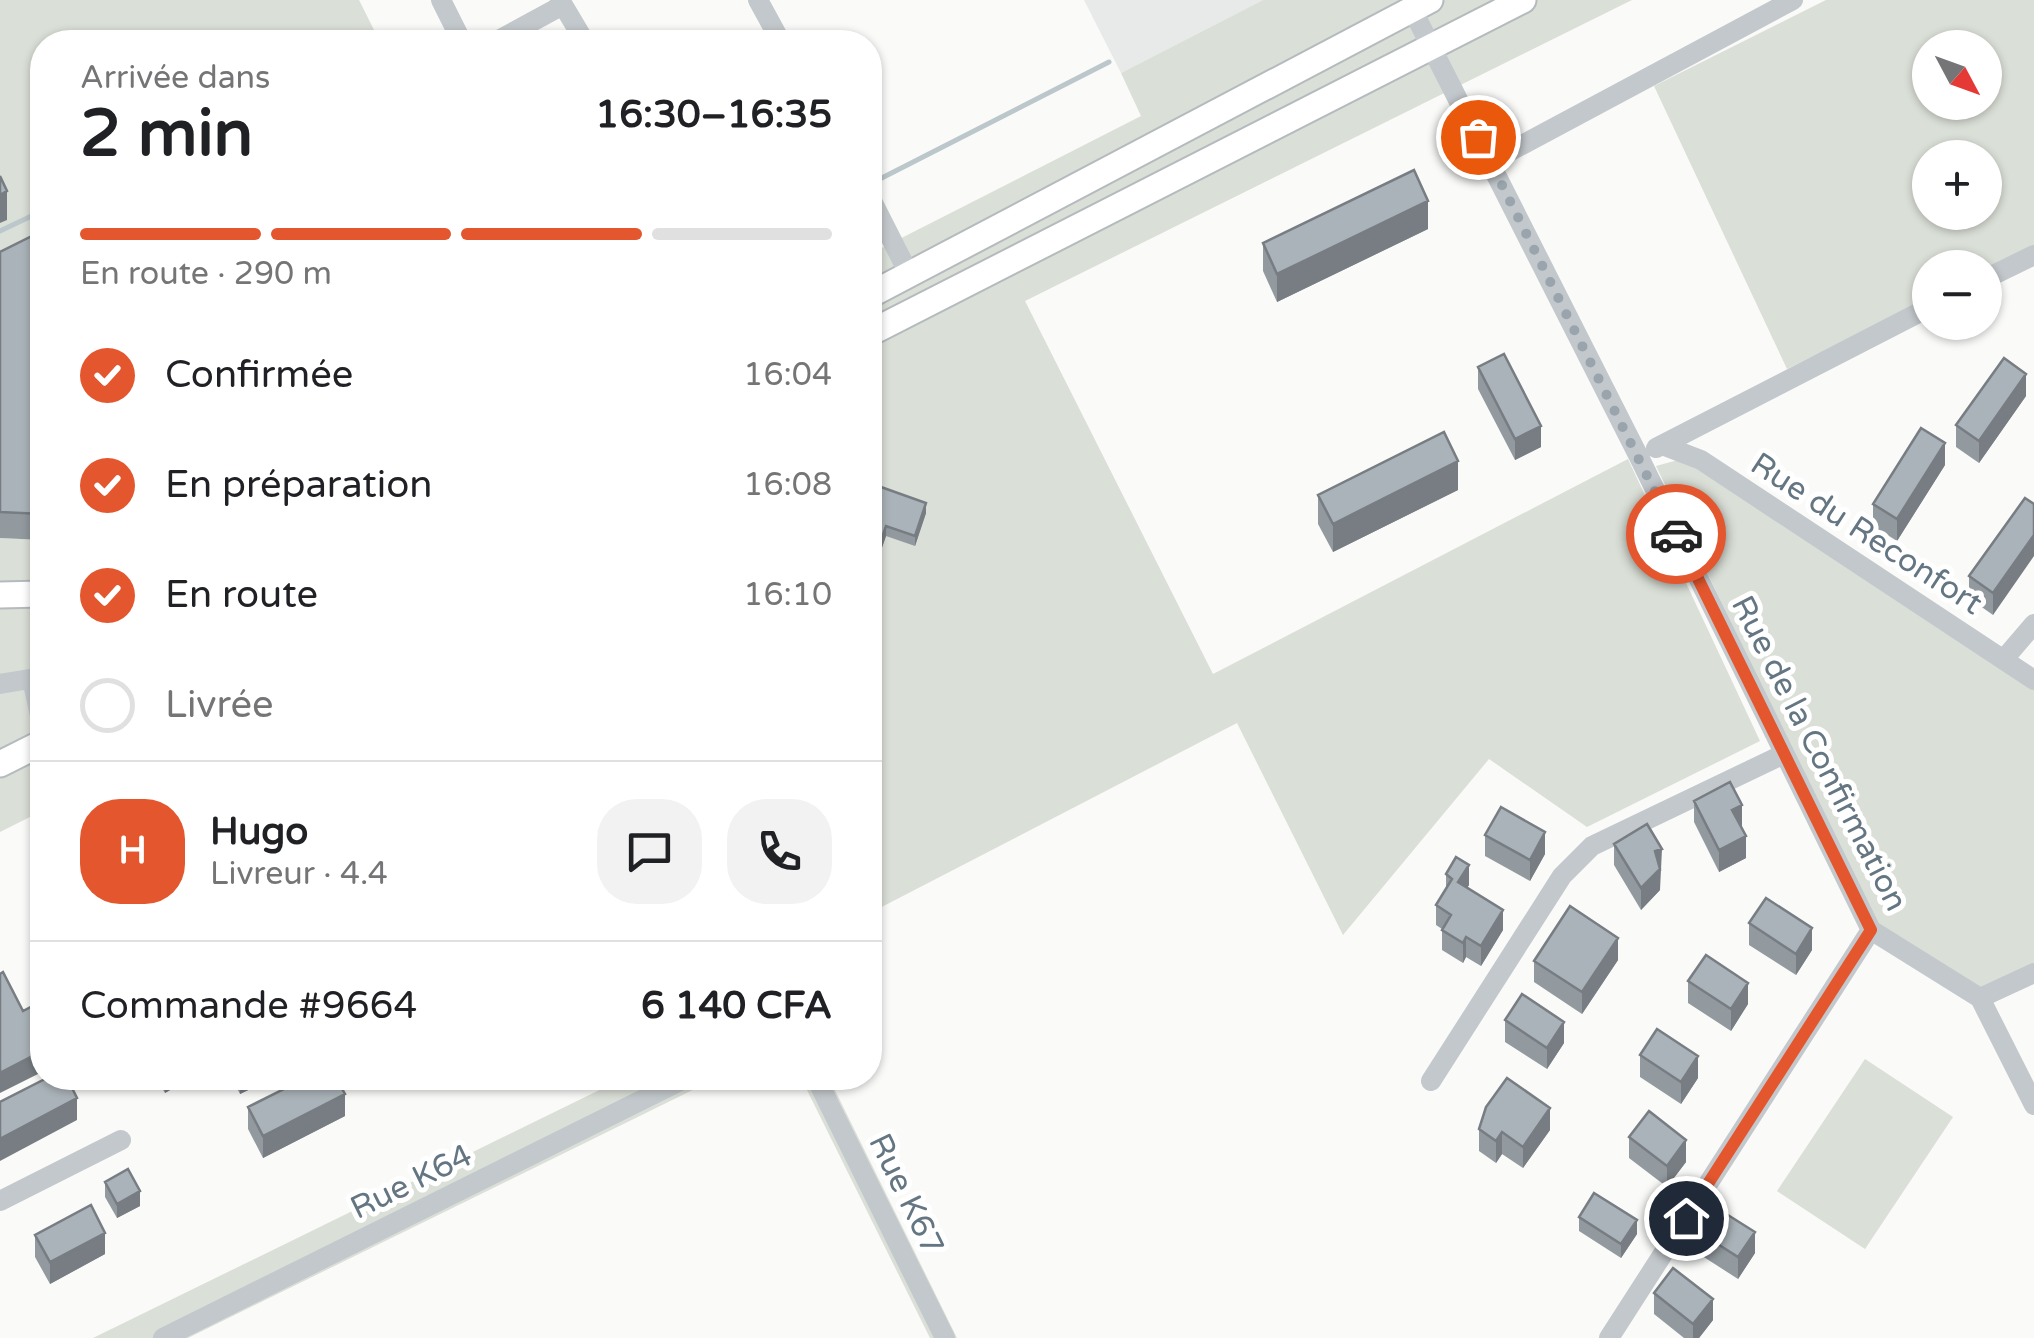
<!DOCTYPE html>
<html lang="fr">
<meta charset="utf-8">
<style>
:root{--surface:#fff;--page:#f2f2f2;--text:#202124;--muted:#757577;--line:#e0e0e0;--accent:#e4572e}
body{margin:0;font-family:"Varela Round",sans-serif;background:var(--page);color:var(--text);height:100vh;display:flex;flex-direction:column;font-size:38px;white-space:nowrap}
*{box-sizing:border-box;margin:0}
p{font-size:32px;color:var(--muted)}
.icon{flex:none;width:55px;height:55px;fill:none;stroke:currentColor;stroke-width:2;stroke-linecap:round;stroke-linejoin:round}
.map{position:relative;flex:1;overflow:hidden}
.drawer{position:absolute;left:30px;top:30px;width:852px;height:1060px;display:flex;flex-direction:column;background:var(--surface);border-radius:40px;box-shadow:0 2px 8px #0004}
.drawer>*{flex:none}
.needle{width:65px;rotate:131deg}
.fabs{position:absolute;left:1912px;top:30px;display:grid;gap:20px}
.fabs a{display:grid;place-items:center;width:90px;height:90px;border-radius:50%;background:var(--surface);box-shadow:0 2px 8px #0004;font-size:50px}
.pin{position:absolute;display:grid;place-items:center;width:85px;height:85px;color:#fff;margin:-42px;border:5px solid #fff;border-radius:50%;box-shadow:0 2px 10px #0007}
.courier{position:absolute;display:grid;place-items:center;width:100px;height:100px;margin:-50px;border:8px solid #e4572e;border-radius:50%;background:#fff;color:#222;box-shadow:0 2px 12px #0007}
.summary em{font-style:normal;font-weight:800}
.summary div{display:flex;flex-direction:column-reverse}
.summary{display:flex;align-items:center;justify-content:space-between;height:170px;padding:0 50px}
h1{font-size:65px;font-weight:800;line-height:75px}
.bar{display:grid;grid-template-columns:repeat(4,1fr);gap:15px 10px;align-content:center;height:120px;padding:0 50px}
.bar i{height:12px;border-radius:8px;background:var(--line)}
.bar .current{background:var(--accent)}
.bar p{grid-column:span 4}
.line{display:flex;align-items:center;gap:25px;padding:0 50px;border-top:2px solid var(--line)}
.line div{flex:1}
.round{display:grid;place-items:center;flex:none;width:105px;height:105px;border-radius:40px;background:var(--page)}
ol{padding:0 50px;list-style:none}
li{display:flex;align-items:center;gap:30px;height:110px}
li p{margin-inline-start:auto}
li .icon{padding:10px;border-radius:50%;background:var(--accent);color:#fff;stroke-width:4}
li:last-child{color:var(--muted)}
li i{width:55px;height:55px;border:5px solid var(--line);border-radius:50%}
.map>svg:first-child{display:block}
.built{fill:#e8e9e9}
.green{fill:#dadfd7;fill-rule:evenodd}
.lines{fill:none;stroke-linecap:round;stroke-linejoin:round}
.stream{stroke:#bbc7cb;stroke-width:5}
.major-casing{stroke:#b5babe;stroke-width:29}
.minor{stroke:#c3c8cc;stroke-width:20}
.major{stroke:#fff;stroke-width:25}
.wall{fill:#929a9f}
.shaded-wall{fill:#777d82}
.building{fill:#aab3b9;stroke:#777d82;stroke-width:2.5}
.done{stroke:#99a4ac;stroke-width:10;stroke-dasharray:0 18}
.route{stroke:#e4572e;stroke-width:12}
.labels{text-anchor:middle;stroke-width:10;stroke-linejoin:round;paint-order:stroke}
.street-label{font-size:32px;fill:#657683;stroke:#fff}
</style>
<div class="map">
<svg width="2034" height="1338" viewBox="0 0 2034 1338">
<rect width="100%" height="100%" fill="#fafaf8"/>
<path class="built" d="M1084,0H1263L1121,73Z"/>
<path class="green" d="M0,0H359L380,42H42V257L0,279Z
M1263,0H1632L1025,301L1213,674L1628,459L1760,741L1587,827L1489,759L1343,935L1237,723L870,913V254L1141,116L1121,73Z
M1826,0H2034V248L1985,272V268H1930V299L1787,369L1654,86ZM1930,48H1985V102H1930ZM1930,158H1985V212H1930Z
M1678,460L1698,466L2034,685V963L1980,989L1876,924L1656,466Z
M0,538L42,540V811L0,832Z
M1865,1059L1953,1117L1865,1249L1777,1191Z
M624,1078H717L188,1338H93Z
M801,1078H829L957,1338H930Z"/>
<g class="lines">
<path class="stream" d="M870,184L1109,62
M0,231L42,211"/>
<defs>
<path id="major" d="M870,295L1430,0
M870,333L1523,0
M0,595L42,594
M0,764L42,743"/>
</defs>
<use href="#major" class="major-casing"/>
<path class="minor" d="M441,0L462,42
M560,0L585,42
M758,0L781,42
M1412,9L1639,457L1871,930L1980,998L2034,1105
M495,42L563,5
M1490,162L1793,0
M870,197L910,276
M1985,279L2034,255
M1662,445L1701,460L2034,680
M1656,448L1930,307
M2004,659L2034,624
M32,679L42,725
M0,684L42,677
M1980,998L2034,973
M816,1078L945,1338
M1431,1081L1562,876L1592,846L1784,754
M0,1201L121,1140
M163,1338L686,1078
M1609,1338L1871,930"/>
<use href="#major" class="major"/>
</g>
<path class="wall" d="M1428,229L1277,302L1263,271V243Z
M42,231V540L0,538V252Z
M1478,367L1541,447L1515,460L1478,389Z
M2026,396L1979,463L1956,447V425Z
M1945,465L1897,541L1873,526V504Z
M1458,490L1333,552L1318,524V495Z
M2025,498L1993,615L1969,598V576Z
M870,501L926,513L915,546L886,536L878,559L870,556Z
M1694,801L1742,826L1746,858L1719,872L1694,822Z
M1485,835L1545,854L1530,881L1485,856Z
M1614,844L1662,871H1660V890L1641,910L1614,865Z
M1446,874L1469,885L1467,888L1503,930L1481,966L1466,957L1463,963L1442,950V929L1436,925V905L1446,890Z
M1749,923L1812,950L1796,975L1749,945Z
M1618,960L1582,1014L1534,982V961Z
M1688,981L1748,1004L1731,1031L1688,1003Z
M1505,1020L1564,1043L1547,1069L1505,1042Z
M1640,1055L1698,1078L1681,1104L1640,1077Z
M156,1078H182V1083L165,1093Z
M232,1078H273L240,1094Z
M248,1107L345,1116L263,1158L248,1129Z
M1479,1129L1550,1130L1523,1168L1502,1154L1496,1163L1479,1151Z
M1629,1137L1686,1162L1667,1187L1629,1158Z
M105,1182L140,1206L117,1218L105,1197Z
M1579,1217L1637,1234L1621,1258L1579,1231Z
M1696,1230L1755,1253L1738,1279L1696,1252Z
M35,1235L105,1254L50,1284L35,1257Z
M1654,1293L1713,1320L1699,1338H1684L1654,1314Z"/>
<path class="shaded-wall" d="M7,191V220L0,223V195Z
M1428,201V229L1277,302V274Z
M2026,374V396L1979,463V441Z
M1541,426V447L1515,460V439Z
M1945,443V465L1897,541V519Z
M1458,461V490L1333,552V524Z
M926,503V513L915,546V536Z
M886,526V536L878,559V549Z
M2034,535V556L1993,615V593Z
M1742,805V826L1732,831V810Z
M1545,832V854L1530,881V860Z
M1746,836V858L1719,872V850Z
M1662,849L1660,890L1641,910V888L1655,851Z
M1469,865V885L1458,902V882Z
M1503,910V930L1481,966V946Z
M1812,928V950L1796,975V954Z
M1466,937V957L1463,963V943Z
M1618,938V960L1582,1014V992Z
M1748,983V1004L1731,1031V1009Z
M1564,1022V1043L1547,1069V1048Z
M42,1051V1072L0,1093V1073Z
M1698,1056V1078L1681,1104V1082Z
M165,1078H182V1083L165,1093Z
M240,1078H273L240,1094Z
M345,1094V1116L263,1158V1136Z
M77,1098V1120L0,1161V1139Z
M1550,1108V1130L1523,1168V1147Z
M1502,1132V1154L1496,1163V1141Z
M1686,1140V1162L1667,1187V1166Z
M140,1191V1206L117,1218V1204Z
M1637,1220V1234L1621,1258V1244Z
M1755,1232V1253L1738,1279V1257Z
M105,1233V1254L50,1284V1262Z
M1713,1299V1320L1699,1338H1693V1324Z"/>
<path class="building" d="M1414,170L1428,201L1277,274L1263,243Z
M0,176L7,191L0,195Z
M42,231V514L0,512V252Z
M1504,354L1541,426L1515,439L1478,367Z
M2004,358L2026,374L1979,441L1956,425Z
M1921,428L1945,443L1897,519L1873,504Z
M1444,432L1458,461L1333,524L1318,495Z
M881,487L926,503L915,536L886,526L878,549L870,546V501L875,503Z
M2025,498L2034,504V535L1993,593L1969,576Z
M1730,782L1742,805L1732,810L1746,836L1719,850L1694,801Z
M1501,807L1545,832L1530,860L1485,835Z
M1647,824L1662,849L1655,851L1660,869L1641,888L1614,844Z
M1456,857L1469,865L1458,882L1503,910L1481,946L1466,937L1463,943L1442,930L1451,915L1436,905L1452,879L1446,874Z
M1766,898L1812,928L1796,954L1749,923Z
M1570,906L1618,938L1582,992L1534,961Z
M1706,955L1748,983L1731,1009L1688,981Z
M3,972L23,1011L42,1001V1051L0,1073V974Z
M1522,994L1564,1022L1547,1048L1505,1020Z
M1657,1029L1698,1056L1681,1082L1640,1055Z
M47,1078H67L77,1098L0,1139V1102Z
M306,1078H336L345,1094L263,1136L248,1107Z
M1507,1078L1550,1108L1523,1147L1502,1132L1496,1141L1479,1129L1486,1107Z
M1649,1111L1686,1140L1667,1166L1629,1137Z
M128,1169L140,1191L117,1204L105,1182Z
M1594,1193L1637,1220L1621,1244L1579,1217Z
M91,1205L105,1233L50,1262L35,1235Z
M1712,1205L1755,1232L1738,1257L1696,1230Z
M1673,1268L1713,1299L1693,1324L1654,1293Z"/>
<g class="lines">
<path class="done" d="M1478,137L1676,534"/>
<path class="route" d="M1676,534L1871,930L1686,1218"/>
</g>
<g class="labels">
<g class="street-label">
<text transform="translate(1867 533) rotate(33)" y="11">Rue du Reconfort</text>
<text transform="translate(1820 753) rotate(63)" y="11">Rue de la Confirmation</text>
<text transform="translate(411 1181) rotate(-26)" y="11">Rue K64</text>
<text transform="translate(907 1194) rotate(64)" y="11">Rue K67</text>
</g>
</g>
</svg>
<div class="fabs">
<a><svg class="needle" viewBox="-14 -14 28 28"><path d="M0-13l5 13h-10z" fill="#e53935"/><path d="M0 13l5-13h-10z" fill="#757577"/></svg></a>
<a>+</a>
<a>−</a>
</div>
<div class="pin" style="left:1478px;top:137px;background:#ea580c"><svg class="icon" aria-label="bag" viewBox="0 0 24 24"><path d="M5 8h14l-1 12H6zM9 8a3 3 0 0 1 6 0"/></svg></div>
<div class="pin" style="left:1686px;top:1218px;background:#1f2937"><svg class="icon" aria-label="home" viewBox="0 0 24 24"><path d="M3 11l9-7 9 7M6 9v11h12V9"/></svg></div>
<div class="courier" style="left:1676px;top:534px"><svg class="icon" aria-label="car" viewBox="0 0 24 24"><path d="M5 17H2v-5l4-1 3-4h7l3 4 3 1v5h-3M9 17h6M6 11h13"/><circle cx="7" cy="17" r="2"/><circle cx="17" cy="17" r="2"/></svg></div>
<section class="drawer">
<div class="summary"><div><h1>2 min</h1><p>Arrivée dans</p></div><em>16:30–16:35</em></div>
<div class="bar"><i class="current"></i><i class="current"></i><i class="current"></i><i></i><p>En route · 290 m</p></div>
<ol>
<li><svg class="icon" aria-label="check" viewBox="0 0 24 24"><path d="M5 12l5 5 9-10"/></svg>Confirmée<p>16:04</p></li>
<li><svg class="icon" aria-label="check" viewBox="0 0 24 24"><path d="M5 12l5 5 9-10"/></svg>En préparation<p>16:08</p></li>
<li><svg class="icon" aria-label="check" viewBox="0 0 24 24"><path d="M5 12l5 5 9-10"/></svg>En route<p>16:10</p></li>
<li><i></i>Livrée</li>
</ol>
<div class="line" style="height:180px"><b class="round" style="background:var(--accent);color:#fff">H</b><div><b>Hugo</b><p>Livreur · 4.4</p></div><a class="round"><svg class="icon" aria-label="chat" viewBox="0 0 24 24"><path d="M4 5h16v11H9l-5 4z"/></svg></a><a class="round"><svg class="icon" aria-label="phone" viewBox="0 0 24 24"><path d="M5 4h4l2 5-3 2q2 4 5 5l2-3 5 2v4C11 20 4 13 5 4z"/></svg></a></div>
<div class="line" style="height:130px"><div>Commande #9664</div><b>6 140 CFA</b></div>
</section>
</div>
